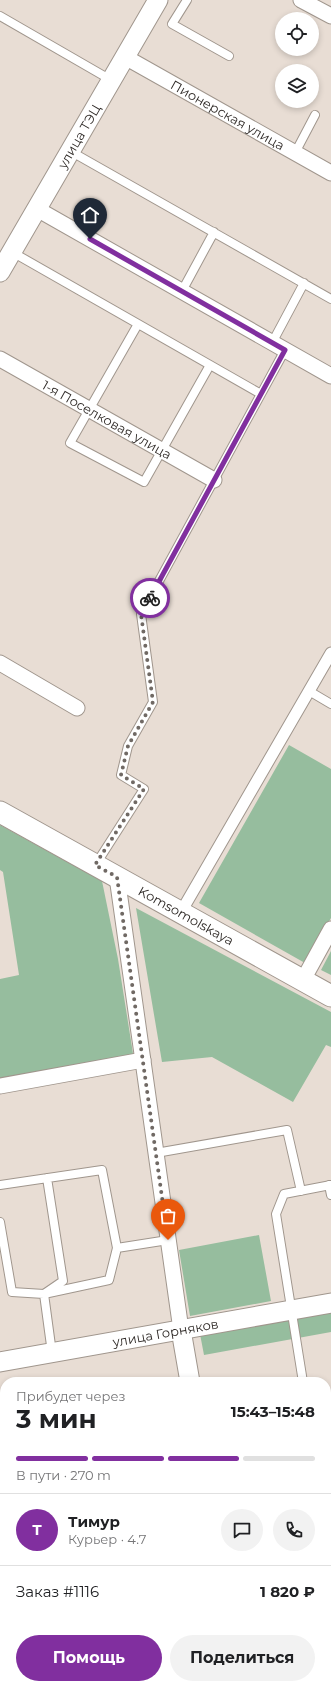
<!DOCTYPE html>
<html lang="ru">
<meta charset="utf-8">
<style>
:root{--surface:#fff;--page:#f2f2f2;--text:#202124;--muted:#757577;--line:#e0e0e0;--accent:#812f9f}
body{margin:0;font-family:Montserrat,sans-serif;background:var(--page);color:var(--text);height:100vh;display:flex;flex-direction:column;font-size:15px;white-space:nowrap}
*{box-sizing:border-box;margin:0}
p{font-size:13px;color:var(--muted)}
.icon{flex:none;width:22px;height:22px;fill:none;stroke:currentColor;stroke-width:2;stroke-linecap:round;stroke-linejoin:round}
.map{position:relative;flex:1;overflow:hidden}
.details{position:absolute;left:0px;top:1377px;width:331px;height:312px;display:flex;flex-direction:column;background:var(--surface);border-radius:16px 16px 0 0;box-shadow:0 2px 6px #0003}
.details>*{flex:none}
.fabs{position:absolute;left:275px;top:12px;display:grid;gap:8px}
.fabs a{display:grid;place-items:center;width:44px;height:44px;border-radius:50%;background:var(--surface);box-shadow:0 2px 6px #0003;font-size:20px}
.pin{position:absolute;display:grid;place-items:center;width:34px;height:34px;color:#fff;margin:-41px -17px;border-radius:50% 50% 50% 0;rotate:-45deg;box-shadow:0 0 4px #0007}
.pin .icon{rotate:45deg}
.courier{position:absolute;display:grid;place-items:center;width:40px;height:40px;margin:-20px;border:3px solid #812f9f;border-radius:50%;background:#fff;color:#222;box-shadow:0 1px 5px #0007}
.overview em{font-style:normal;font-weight:700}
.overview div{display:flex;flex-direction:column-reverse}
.overview{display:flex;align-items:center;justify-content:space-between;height:68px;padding:0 16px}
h1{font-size:26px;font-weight:700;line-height:30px}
.bar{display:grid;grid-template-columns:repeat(4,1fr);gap:6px 4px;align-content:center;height:48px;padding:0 16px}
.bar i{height:5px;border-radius:3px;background:var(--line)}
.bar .current{background:var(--accent)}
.bar p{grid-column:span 4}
.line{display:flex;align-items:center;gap:10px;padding:0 16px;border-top:1px solid var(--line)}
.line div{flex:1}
.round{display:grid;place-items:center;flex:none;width:42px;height:42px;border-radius:21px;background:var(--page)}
.primary-button{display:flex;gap:8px;margin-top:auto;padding:8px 16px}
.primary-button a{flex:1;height:46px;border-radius:24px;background:var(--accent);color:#fff;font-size:16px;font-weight:700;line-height:46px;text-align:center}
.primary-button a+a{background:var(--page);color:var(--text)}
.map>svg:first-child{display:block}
.green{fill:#96bd9e}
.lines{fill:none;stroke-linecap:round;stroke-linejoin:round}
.service-casing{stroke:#a0968d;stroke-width:10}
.pedestrian-casing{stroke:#a0968d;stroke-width:13}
.minor-casing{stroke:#a0968d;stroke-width:17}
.tertiary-casing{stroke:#a0968d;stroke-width:21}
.secondary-casing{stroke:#a0968d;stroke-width:23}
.service{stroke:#fff;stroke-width:8}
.pedestrian{stroke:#fff;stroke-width:11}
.minor{stroke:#fff;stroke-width:15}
.tertiary{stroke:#fff;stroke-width:19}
.secondary{stroke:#fff;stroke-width:21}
.done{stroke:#706964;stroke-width:4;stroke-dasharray:0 7.2}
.route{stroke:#812f9f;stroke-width:5}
.labels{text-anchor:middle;stroke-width:3;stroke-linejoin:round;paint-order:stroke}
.street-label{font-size:13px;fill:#2f2a27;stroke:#e8ddd4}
</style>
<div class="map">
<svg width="331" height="1689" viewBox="0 0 331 1689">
<rect width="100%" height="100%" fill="#e8ddd4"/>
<path class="green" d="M289,745L331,769V918L305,963L199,903Z
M0,825L102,881L118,959L134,1060L0,1082V979L19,975L3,872L0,870Z
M136,908L331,1012V1047L326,1045L293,1102L212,1057L162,1062Z
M331,951V975L321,970Z
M259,1235L271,1301L190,1316L179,1250Z
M331,1311V1332L204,1355L200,1334Z
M331,1676V1689H266V1687L285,1684H326V1677Z"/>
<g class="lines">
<defs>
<path id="service" d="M187,0L172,24L229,56
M0,16L111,80
M70,151L331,299
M295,153L315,115
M12,252L261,394
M182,291L214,232
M138,324L70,443L144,482L210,365
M272,343L304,283
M309,691L331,704
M96,864L144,789L121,775L128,746L153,702L141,614L285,350
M156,1153L287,1130L301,1191
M47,1178L63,1281L44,1294L52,1353
M0,1185L102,1170L117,1248L168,1240
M329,1185L331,1195
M0,1222L12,1292L44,1294L109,1280L117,1248
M303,1382L276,1214L284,1194L331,1185
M0,1432L5,1431
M326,1454L331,1453
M0,1493L5,1492
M326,1523L331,1522
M326,1604L331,1603
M19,1684L20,1689
M143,1684L144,1689
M152,1689L179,1684"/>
<path id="pedestrian" d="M181,912L331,653"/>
<g id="minor">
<path d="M301,0L331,16"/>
<path id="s1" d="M125,57L331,173"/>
<path d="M37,209L331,376"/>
<path id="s2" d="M0,359L214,480"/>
<path d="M0,663L77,708"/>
<path d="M117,877L181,1330"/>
<path d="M303,980L331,929"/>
<path d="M0,1086L143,1060"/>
<path d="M82,1684L83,1687"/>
</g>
<g id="tertiary">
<path id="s3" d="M0,272L158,0"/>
<path d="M181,1330L190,1382"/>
<path id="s4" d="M0,1362L331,1303"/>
<path d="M0,1539H5"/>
<path d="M238,1684L239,1689"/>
</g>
<g id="secondary">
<path id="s5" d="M0,812L331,996"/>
</g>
</defs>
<use href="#service" class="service-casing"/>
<use href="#pedestrian" class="pedestrian-casing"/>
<use href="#minor" class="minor-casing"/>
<use href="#tertiary" class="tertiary-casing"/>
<use href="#secondary" class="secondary-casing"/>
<use href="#service" class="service"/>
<use href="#pedestrian" class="pedestrian"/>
<use href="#minor" class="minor"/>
<use href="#tertiary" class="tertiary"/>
<use href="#secondary" class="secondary"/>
</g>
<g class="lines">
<path class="done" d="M150,598L141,614L153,702L128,746L121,775L144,789L95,865L117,877L168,1240"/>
<path class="route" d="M90,239L285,350L150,598"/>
</g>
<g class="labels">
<g class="street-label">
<text dy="5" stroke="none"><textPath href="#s1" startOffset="118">Пионерская улица</textPath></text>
<text dy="5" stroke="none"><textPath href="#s3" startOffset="157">улица ТЭЦ</textPath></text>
<text dy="5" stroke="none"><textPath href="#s2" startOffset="123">1-я Поселковая улица</textPath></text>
<text dy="5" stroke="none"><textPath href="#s5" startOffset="213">Komsomolskaya</textPath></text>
<text dy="5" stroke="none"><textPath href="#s4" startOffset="168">улица Горняков</textPath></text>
</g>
</g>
</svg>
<div class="fabs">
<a><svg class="icon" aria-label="locate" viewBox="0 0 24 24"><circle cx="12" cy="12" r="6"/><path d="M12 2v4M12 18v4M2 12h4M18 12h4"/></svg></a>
<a><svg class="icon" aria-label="layers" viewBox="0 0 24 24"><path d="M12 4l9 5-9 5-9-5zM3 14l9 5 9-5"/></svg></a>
</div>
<div class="pin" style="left:168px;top:1240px;background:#ea580c"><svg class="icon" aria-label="bag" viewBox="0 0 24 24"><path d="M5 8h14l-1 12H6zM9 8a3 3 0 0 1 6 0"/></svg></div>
<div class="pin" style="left:90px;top:239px;background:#1f2937"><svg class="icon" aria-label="home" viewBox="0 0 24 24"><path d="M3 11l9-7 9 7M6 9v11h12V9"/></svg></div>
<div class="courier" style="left:150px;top:598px"><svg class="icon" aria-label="bike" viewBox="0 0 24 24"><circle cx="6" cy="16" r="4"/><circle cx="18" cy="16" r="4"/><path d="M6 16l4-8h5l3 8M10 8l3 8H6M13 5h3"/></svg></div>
<section class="details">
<div class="overview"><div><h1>3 мин</h1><p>Прибудет через</p></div><em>15:43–15:48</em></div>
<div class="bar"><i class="current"></i><i class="current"></i><i class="current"></i><i></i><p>В пути · 270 m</p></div>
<div class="line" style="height:72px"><b class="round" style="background:var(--accent);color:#fff">Т</b><div><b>Тимур</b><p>Курьер · 4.7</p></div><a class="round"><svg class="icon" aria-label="chat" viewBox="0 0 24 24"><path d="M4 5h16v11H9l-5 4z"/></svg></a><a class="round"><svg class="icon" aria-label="phone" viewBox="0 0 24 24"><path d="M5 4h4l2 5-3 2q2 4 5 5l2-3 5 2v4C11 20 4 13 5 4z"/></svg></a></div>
<div class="line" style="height:52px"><div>Заказ #1116</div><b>1 820 ₽</b></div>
<div class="primary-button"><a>Помощь</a><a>Поделиться</a></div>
</section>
</div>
